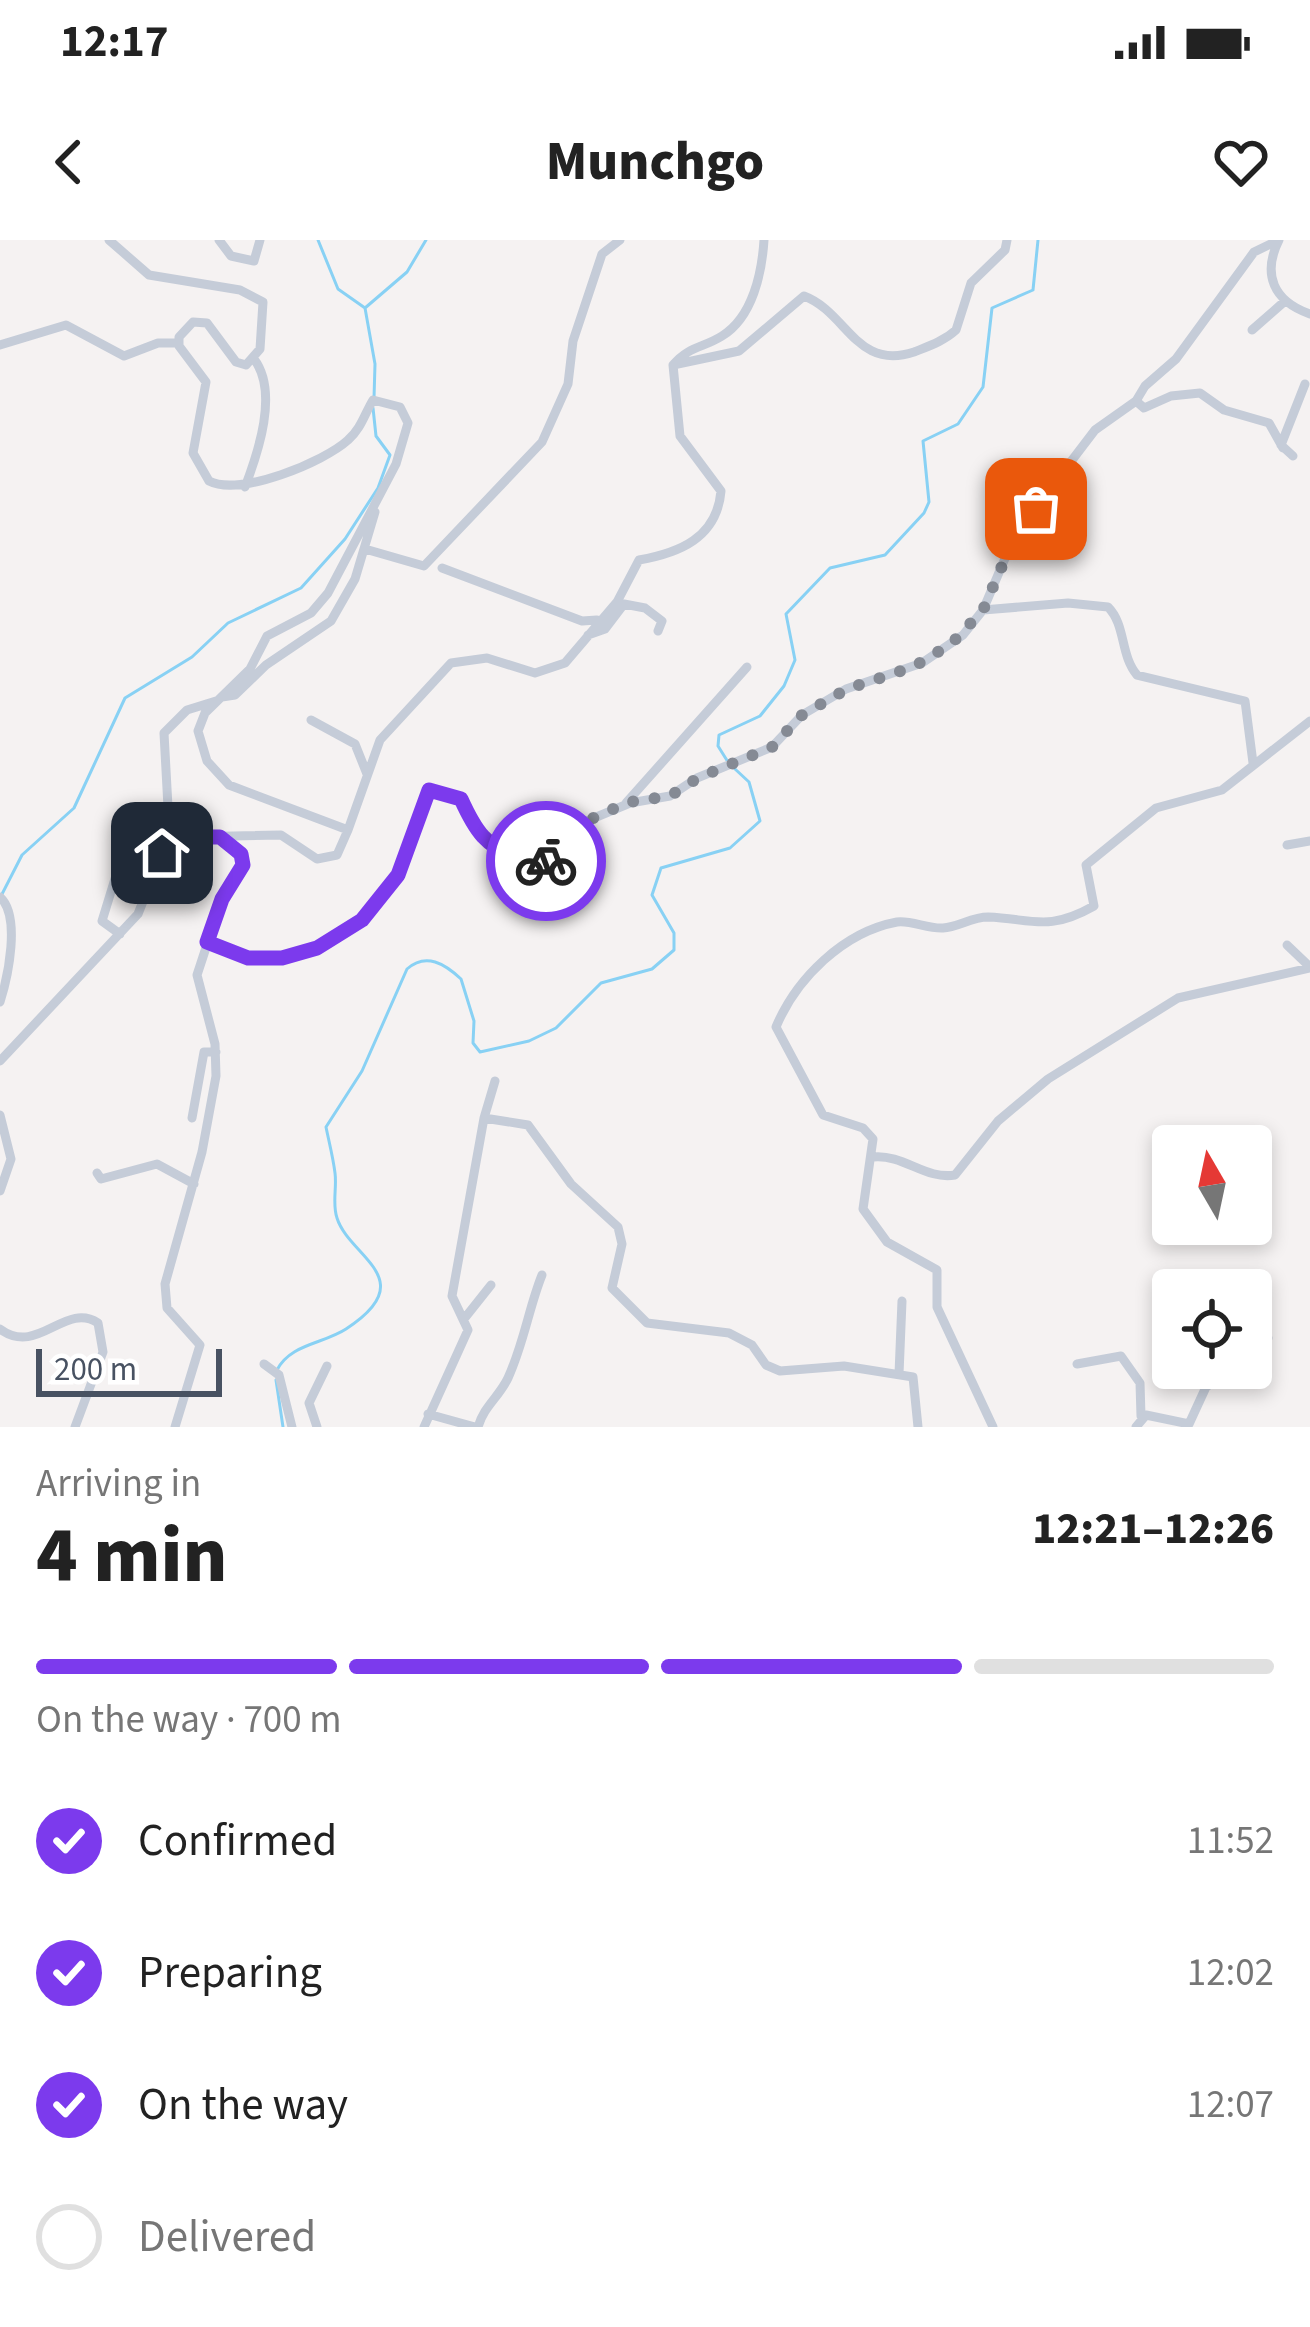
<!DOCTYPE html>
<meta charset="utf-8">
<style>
:root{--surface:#fff;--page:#f6f6f6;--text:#222;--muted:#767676;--line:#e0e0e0;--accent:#7c3aed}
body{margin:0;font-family:"Source Sans 3",sans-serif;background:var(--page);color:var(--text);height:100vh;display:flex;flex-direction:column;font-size:45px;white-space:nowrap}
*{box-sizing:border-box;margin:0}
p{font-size:39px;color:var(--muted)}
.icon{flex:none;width:66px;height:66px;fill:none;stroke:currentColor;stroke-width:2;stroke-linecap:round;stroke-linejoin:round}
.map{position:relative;height:1187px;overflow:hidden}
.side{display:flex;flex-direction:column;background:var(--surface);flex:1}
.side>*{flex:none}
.needle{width:78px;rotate:351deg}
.controls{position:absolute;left:1152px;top:885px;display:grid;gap:24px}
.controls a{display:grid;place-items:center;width:120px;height:120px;border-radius:12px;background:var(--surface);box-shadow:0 6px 18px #0003;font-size:60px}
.scale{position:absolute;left:36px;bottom:30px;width:186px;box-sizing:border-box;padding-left:12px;border:6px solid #485262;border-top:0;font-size:33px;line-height:42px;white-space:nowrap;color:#485262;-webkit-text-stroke:9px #fff;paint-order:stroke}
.pin{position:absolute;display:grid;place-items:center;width:102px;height:102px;color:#fff;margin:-51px;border-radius:24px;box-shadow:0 6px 18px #0006}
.courier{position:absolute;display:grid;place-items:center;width:120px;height:120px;margin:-60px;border:9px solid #7c3aed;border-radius:50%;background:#fff;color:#222;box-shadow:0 3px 15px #0007}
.headline em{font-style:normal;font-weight:800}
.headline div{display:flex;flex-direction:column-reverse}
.headline{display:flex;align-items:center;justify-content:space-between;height:204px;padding:0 36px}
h1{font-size:78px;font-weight:800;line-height:90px}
.bar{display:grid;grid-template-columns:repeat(4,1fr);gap:18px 12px;align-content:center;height:144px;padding:0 36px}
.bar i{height:15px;border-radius:9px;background:var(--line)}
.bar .active{background:var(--accent)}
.bar p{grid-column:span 4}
ol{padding:0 36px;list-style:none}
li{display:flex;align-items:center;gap:36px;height:132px}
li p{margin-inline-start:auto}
li .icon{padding:12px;border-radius:50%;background:var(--accent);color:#fff;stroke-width:4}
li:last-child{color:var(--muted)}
li i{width:66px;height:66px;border:6px solid var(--line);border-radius:50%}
.status{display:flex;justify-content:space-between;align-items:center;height:84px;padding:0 60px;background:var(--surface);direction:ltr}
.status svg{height:33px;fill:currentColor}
header{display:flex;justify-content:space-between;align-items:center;height:156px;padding:0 36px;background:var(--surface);font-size:54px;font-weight:800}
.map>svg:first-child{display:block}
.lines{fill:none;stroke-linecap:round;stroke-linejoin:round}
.stream{stroke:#88d1f4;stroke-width:3}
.minor{stroke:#c5ccd8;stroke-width:9}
.done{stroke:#858a94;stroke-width:12;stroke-dasharray:0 21.6}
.route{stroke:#7c3aed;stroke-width:15}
</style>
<div class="status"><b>12:17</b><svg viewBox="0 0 49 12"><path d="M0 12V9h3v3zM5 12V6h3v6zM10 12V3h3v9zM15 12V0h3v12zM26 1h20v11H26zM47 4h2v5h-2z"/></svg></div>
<header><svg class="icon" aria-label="back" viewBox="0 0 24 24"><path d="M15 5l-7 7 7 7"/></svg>Munchgo<svg class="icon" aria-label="heart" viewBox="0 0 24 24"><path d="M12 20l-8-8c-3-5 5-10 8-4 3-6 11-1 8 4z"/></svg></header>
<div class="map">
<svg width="1310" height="1187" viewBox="0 0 1310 1187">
<rect width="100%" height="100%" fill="#f5f2f2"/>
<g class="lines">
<path class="stream" d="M318,0L338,49L365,68L375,124L374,158
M365,68L407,32L426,0
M728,522L718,506L719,495L760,476L784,446L795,420L786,374L830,328L885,315L924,273L929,262L923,201L958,184L983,147L992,68L1033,50L1038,0
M1,656L22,615L74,568L125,458L192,417L228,383L301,348L345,299L378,248L390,215L376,196L373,168
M277,1130C290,1104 323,1104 346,1089C423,1039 349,1017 337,978C332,964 337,948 335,933C333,917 329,902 326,887L362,831L407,729C426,712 445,724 461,739L474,781L473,803L480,812L529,801L556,788L601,743L652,729L674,710V693L652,655L661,628L730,608L760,581L749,542L735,529
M276,1140L283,1187"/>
<path class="minor" d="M219,0L231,16L254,21L260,0
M1279,0C1262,34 1273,61 1310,74
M1252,90L1285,61
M0,105L66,85L124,116L158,103H178
M673,125L739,111L804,56C847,72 856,131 914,112C929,106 944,101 956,90L971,43L1005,10L1007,0
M1136,161L1144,168L1171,156L1200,153L1224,170L1269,183L1283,208
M1293,216L1281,205L1305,144
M245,247C258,213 279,152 254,119
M1035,269L1053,284L1073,267
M365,309L424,326L542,202L568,144L573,101L602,14L620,0
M442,328L582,381L597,380
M983,370L1068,363L1108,367C1126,385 1120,415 1137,435L1245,461L1253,523
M588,395L605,389L624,364L645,368L662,381L658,391
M222,457L235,455L266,425L331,381L355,339L375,272
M311,480L355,504L367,534
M626,563L747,427
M348,590L380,500L451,423L487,418L535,433L565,423L617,362L639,320C679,313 717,298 721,251L680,196L673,125C689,106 703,108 722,96C753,77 762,32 764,0
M188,597L168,567L164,493L187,470L216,461
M1287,605L1310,601
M118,629L102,681L120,694
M0,657C21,676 8,737 0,762
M207,702L248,719L282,718L317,708L363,680L399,635L429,550L461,559C477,596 500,623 542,623L582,583L630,563L670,556L697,538L772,507L802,475L846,449L922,423L963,395L983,370L1015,295L1095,190L1136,161L1145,146L1176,119L1254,12L1279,0
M1287,705L1310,727
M0,821L138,674L159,621L173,603L188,597L281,595L317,619L337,615L348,590L229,545L207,521L198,491L205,473L250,429L267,396L311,373L328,353L396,224L408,183L400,167L373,160C365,173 361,189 348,200C324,222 240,257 209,241L193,213L206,142L179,106V97L193,82L207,83L236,122L246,125L260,109L263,62L240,50L149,35L109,0
M0,875L11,919L0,951
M192,878L204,812H216
M484,878L495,841
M873,917C904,914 925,940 955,935L998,881L1048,839L1178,758L1310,728
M97,933L101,939L157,924L194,944
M464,1079L491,1045
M0,1089C38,1117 65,1061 98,1083L103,1112L75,1187
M1161,1091H1173
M1251,1116L1268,1098
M264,1124L279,1135L292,1187
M1077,1124L1121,1116L1140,1143L1141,1176
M899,1134L902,1061
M428,1174L475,1187
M175,1187L200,1105L167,1068L165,1044L202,912L216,836L215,804L197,735L222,659L244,622L220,597
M317,1187L309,1163L327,1126
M424,1187L468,1090L452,1056L484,878L528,885L571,944L618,987L622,1004L612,1048L647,1083L729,1093L752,1105L766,1125L780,1131L844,1126L913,1137L918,1187
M478,1187C484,1166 499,1157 508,1138C524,1103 529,1067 542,1035
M993,1187L937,1067V1030L887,1002L863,969L873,899L863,888L823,875L776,787C796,739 843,692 897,682C911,680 928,689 943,688C958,687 972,677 988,677C1033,679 1048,692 1094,666L1086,625L1156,568L1222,550L1310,481
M1136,1187L1146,1175L1189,1184L1206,1147L1238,1128"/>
</g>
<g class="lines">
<path class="done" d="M546,621L582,583L629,562L670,556L698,538L772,507L802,475L847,449L913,427L951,404L983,370L1015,296L1036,269"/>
<path class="route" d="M162,613L188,597H220L241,614L243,625L222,659L207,702L248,718H282L317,708L362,680L398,635L429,550L461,559C475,590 486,608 519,617C531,621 533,625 546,621"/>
</g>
</svg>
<div class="controls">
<a><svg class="needle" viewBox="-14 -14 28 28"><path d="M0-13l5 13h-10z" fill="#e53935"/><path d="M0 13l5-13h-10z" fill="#767676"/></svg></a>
<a><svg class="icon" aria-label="locate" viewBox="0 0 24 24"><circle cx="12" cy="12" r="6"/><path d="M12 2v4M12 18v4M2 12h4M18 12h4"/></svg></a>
</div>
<div class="scale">200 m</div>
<div class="pin" style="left:1036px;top:269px;background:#ea580c"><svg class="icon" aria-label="bag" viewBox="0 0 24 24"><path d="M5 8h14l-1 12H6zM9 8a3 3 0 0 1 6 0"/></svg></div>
<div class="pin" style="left:162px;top:613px;background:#1f2937"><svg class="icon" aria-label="home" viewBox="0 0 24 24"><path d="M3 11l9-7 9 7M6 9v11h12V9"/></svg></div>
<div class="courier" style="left:546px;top:621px"><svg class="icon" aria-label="bike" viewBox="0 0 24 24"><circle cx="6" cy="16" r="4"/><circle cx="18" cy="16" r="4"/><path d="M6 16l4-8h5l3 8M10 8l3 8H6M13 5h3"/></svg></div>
</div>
<section class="side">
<div class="headline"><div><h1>4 min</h1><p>Arriving in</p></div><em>12:21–12:26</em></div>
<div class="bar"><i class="active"></i><i class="active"></i><i class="active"></i><i></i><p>On the way · 700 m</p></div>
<ol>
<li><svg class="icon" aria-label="check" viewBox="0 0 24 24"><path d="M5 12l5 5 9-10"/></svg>Confirmed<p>11:52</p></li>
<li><svg class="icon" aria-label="check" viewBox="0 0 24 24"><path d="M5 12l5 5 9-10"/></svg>Preparing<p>12:02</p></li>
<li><svg class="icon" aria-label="check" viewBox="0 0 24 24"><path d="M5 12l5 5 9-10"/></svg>On the way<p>12:07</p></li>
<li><i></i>Delivered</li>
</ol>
</section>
